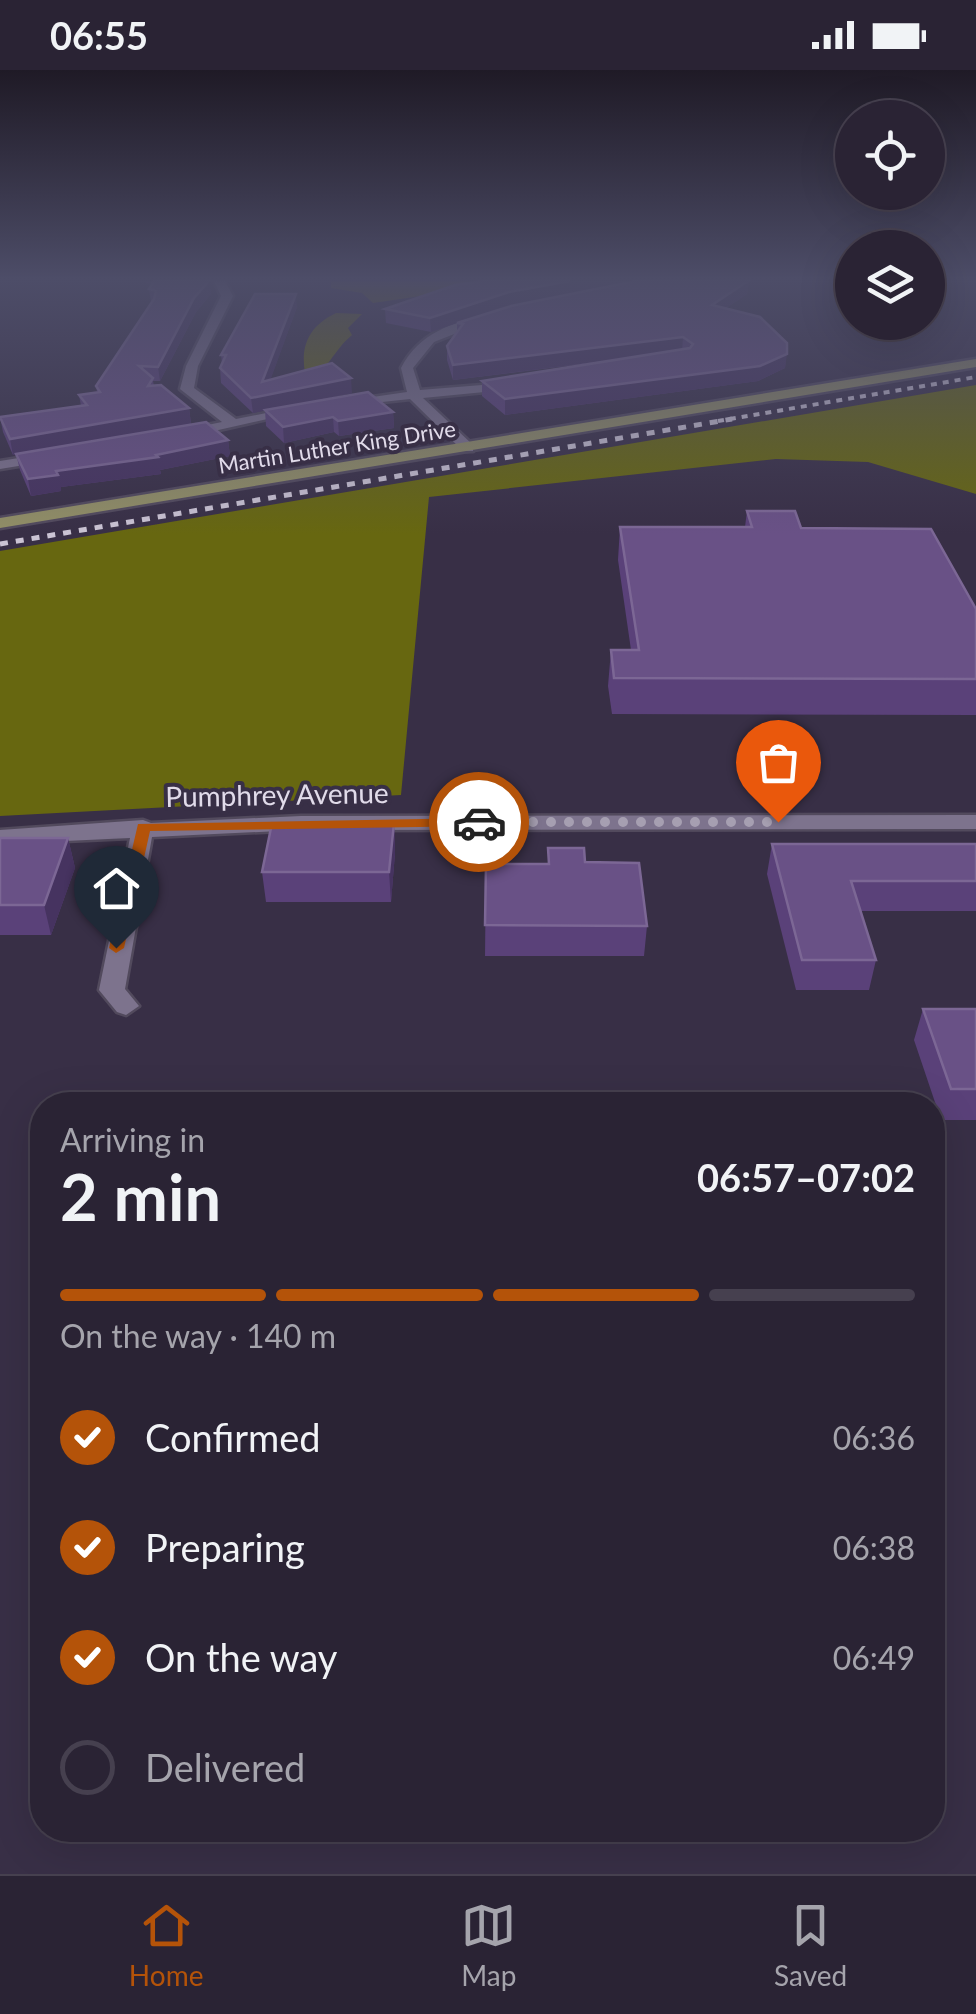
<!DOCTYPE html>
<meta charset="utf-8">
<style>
:root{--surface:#2a2334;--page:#322b3c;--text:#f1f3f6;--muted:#a5a4ac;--line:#46404f;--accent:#b45309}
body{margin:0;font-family:Lato,sans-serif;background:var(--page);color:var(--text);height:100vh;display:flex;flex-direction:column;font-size:38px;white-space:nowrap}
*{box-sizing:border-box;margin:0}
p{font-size:32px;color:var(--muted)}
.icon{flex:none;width:55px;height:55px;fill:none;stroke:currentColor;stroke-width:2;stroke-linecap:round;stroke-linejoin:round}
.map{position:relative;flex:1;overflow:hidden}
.drawer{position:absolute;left:30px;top:1022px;width:915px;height:750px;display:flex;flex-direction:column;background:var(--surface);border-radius:40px;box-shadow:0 10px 40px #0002,0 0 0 2px var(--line)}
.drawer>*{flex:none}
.tools{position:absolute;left:835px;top:30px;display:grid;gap:20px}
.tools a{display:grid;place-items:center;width:110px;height:110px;border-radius:50%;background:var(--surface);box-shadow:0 10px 40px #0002,0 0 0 2px var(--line);font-size:50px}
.pin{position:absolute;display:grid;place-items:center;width:85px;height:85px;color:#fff;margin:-102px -42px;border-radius:50% 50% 50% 0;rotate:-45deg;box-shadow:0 0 10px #0007}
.pin .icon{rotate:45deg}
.courier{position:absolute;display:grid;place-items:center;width:100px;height:100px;margin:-50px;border:8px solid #b45309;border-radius:50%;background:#fff;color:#222;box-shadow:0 2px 12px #0007}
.headline em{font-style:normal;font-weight:700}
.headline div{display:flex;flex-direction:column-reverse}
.headline{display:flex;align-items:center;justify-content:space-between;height:170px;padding:0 30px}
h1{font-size:65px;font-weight:700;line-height:75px}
.bar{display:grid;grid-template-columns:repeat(4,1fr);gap:15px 10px;align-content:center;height:120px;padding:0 30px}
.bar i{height:12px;border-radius:8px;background:var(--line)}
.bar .on{background:var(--accent)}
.bar p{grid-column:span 4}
ol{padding:0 30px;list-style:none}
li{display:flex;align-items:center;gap:30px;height:110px}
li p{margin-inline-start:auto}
li .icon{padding:10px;border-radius:50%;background:var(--accent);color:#fff;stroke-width:4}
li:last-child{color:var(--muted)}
li i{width:55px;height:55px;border:5px solid var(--line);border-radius:50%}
.status{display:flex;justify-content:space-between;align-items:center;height:70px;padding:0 50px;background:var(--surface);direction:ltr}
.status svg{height:28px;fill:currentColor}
.menu{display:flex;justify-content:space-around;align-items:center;height:140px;border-top:2px solid var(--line);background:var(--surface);font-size:28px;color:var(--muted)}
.menu a{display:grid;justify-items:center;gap:5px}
.menu .on{color:var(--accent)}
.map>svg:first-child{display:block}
.forest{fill:#676710}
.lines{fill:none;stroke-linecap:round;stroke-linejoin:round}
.minor-casing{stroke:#524a5d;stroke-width:5}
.primary-casing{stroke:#524a5d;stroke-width:5}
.minor{fill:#7d738d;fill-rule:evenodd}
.primary{fill:#918e66;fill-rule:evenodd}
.rail-far1{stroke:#cbc4d4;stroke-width:4;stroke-dasharray:6 6;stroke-linecap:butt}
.rail{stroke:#cbc4d4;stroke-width:5;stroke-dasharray:8 8;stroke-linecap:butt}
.wall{fill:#5a4179}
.shaded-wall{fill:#463360}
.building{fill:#695186;stroke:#7c6795;stroke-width:2.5}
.route{fill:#b45309}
.done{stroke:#a69fb1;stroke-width:10;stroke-dasharray:0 18}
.labels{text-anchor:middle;stroke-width:8;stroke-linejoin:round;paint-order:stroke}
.far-street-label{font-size:22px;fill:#e1dbea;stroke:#382f46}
.street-label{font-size:28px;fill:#e1dbea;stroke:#382f46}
</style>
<div class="status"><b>06:55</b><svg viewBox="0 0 49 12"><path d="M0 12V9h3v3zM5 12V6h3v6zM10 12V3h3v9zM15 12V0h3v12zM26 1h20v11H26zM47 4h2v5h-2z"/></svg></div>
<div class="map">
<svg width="976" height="1804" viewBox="0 0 976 1804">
<rect width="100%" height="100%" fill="#382f46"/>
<path class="forest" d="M331,211H523L373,233L362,223L331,218Z
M336,243L362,244L348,258L352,265C332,282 331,297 307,312C299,281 305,258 336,243Z
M976,315V424L868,392L776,389L429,427L401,725L0,746V481Z"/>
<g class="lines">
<defs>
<path id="minor" d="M214,211H225L233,226L198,296L194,318L236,349L296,337L303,341L183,368L176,364L178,361L222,352L180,319L186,296L221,226Z
M488,243L492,249L434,272L413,298L420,320L519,312V318L514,319L423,328L473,375V381H463L410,329L345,336L338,332L407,322L401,298C419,263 452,253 488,243Z
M50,383L57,387L55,390L0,399V391Z
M976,745V759L301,760L152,767L125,919L139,936L126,945L117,942L99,920L130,768L0,774V760L143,750L151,753L301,746Z"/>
<path id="primary" d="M976,289V297L0,458V448Z"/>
</defs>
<use href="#minor" class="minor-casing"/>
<use href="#primary" class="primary-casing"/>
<use href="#minor" class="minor"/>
<use href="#primary" class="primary"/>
<path class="rail-far1" d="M718,351L976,307"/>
<path class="rail" d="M0,474L732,349"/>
</g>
<path class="wall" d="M140,211H209L211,224L196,242L160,311H153L154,316L189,338L191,354L228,370L230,386L160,400L161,404L61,417V421L31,426L20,400L16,384L13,385L3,362L0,347L81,336L79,325L97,322L96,316L151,232L149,219L152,214Z
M484,211H749L747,224L726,238L760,247L787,273L785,298L758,311L505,345L482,326V311L631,288L453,310L447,290V276L457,262V253L511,236L575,223L509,235L431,262L386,253L385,239L455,215Z
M297,237L270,310L352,323L274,339L393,342L394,358L339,366L334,362L284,373L266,356L265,340L253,343L221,313L220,298L222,293L221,285Z
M747,441L801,458L976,539V645L612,644L608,616L611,580H631L618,490L620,457H745Z
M394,753L395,783L391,832H266L262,802Z
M0,768H68L75,798L51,865H0Z
M772,774H976V841H861L876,890L869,920H796L767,804Z
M548,778L585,792L647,856L644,886H485L486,794H548Z
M923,939H976V1050H941L914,970Z"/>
<path class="shaded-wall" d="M209,211L211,224L196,242L160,311L158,297L194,228Z
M570,211H644L509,235L431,262L430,248L509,222Z
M749,211L747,224L711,248L712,235Z
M296,224L297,237L265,325L351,308L352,323L253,343L251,328Z
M683,267L682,281L453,310V295Z
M787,284L785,298L758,311L505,345V329Z
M189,338L191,354L13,385L10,369Z
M393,342L394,358L339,366L338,351Z
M333,347L334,362L284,373L283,357Z
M228,370L230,386L160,400L161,404L61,417V421L31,426L28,409L56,401L156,385Z
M394,753L395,783L391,832L389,802Z
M68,768L75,798L51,865L44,835Z"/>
<path class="building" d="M154,211H209L194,228L158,297L139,296L153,308L148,316L161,315L189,338L10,369L0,347L87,335L79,325L100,322L96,316L154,229L156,221L149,219Z
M484,211H570L509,222L430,248L385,239L455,215Z
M636,211H748L712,235L760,247L787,273V284L760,296L505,329L482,311L690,278L693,274L683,267L453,295L447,276L463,254L457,253L511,236Z
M255,224H296L262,312L332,293L351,308L251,328L220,298L226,285H221Z
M368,322L393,342L338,351L333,347L283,357L265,340Z
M206,352L228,370L156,385L158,387L56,401L58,405L28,409L16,384Z
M747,441H795L801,458L931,459L976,539V609L614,608L611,580H639L620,457H752Z
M272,753H394L389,802H262Z
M0,768H68L44,835H0Z
M772,774H976V811H851L876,890H802Z
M548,778H584L585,792L639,793L647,856L485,855L486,794H549Z
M923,939H976V1019H951Z"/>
<linearGradient id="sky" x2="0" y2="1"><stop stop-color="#1f1a26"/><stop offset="0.45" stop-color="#4d4d68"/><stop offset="1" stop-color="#4d4d68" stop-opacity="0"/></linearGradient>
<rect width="976" height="464" fill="url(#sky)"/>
<path class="route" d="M479,748L484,756L150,761L124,878L116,883L109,878L138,754Z"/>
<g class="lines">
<path class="done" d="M479,752H778"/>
</g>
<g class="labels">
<g class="far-street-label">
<text transform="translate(337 377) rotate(-9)" y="8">Martin Luther King Drive</text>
</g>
<g class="street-label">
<text transform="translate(277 725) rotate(-1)" y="10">Pumphrey Avenue</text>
</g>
</g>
</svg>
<div class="tools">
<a><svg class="icon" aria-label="locate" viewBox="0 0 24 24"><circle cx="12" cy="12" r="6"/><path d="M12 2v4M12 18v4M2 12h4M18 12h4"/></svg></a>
<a><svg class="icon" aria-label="layers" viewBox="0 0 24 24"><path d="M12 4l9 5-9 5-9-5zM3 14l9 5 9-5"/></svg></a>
</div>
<div class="pin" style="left:778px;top:752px;background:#ea580c"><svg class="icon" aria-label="bag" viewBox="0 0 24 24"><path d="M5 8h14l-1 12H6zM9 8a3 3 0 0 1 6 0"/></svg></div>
<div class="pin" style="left:116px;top:878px;background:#1f2937"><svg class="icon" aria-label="home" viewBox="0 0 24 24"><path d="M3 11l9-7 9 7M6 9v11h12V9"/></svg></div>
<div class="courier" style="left:479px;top:752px"><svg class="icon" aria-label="car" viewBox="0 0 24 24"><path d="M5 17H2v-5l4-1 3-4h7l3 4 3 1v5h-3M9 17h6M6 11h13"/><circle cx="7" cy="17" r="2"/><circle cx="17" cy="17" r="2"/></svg></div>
<section class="drawer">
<div class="headline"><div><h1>2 min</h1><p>Arriving in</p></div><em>06:57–07:02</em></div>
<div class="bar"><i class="on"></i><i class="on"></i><i class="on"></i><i></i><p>On the way · 140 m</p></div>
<ol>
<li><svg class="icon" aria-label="check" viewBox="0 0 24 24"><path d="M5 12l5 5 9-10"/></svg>Confirmed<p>06:36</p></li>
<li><svg class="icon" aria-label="check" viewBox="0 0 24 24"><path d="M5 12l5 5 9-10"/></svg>Preparing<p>06:38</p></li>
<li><svg class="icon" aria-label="check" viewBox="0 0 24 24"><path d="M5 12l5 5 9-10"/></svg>On the way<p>06:49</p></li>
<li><i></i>Delivered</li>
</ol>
</section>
</div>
<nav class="menu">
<a class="on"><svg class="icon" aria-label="home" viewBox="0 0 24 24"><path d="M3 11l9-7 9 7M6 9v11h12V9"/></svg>Home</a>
<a><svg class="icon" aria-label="map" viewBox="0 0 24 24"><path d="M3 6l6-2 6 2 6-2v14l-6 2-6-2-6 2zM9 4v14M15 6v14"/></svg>Map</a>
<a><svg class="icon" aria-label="saved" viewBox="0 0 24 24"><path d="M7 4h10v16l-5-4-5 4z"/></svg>Saved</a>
</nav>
